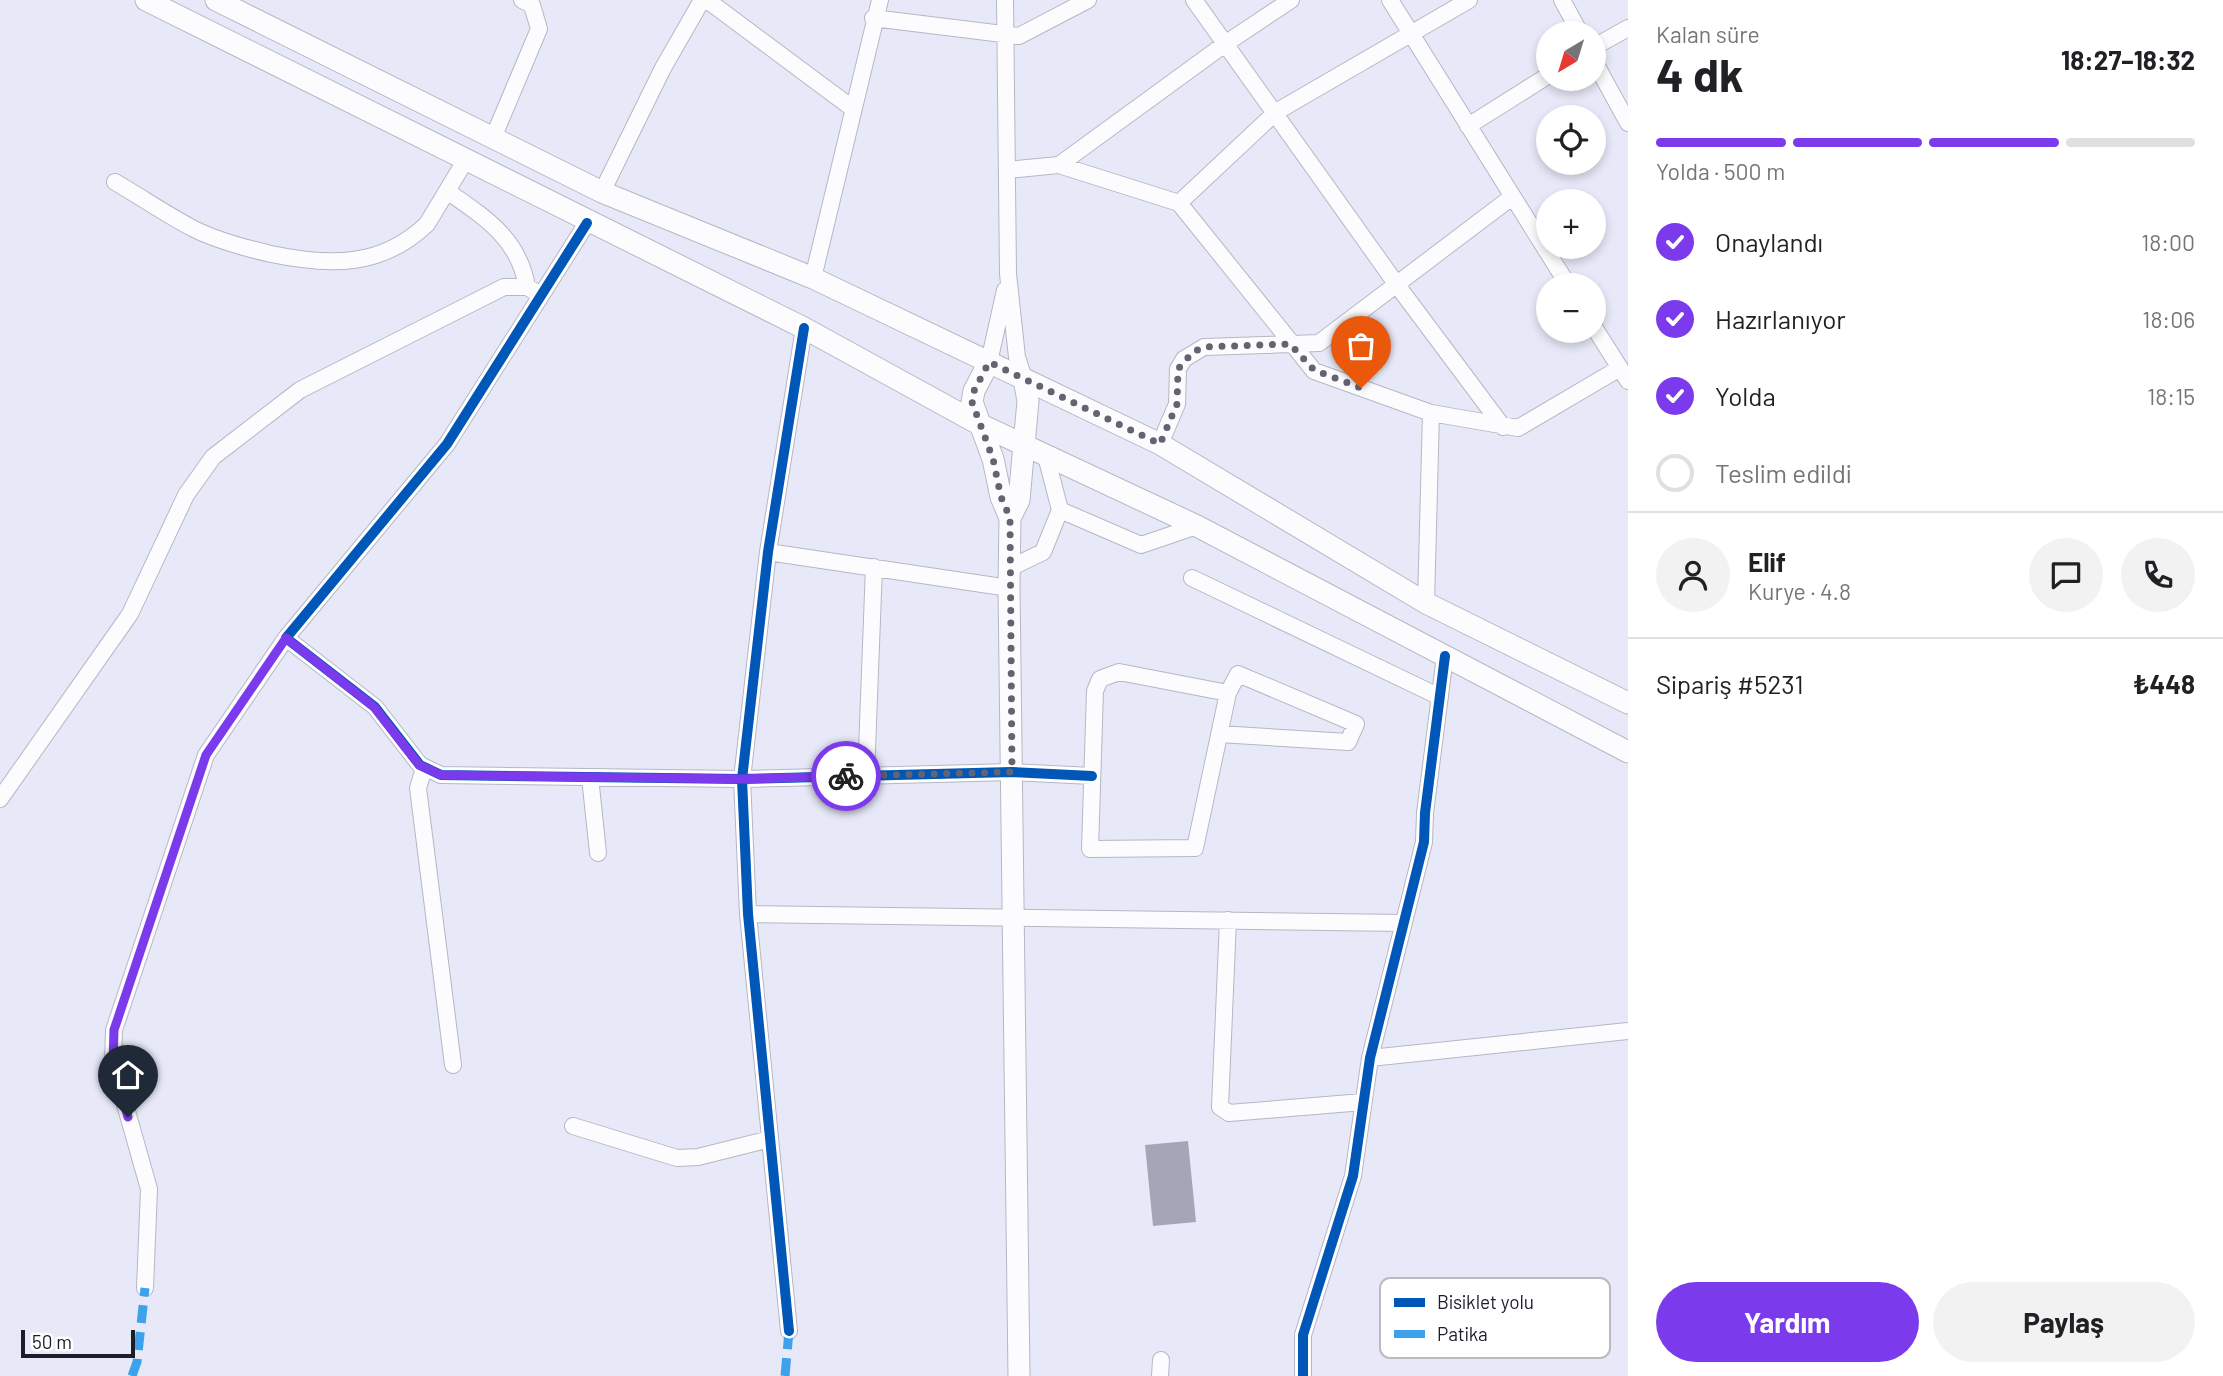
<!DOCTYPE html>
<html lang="tr">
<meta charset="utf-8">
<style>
:root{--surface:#fff;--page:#f2f2f2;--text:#202124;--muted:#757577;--line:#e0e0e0;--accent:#7c3aed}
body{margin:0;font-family:Barlow,sans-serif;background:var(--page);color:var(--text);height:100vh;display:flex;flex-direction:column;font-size:26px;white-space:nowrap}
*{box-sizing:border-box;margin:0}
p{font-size:23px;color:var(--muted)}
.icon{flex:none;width:38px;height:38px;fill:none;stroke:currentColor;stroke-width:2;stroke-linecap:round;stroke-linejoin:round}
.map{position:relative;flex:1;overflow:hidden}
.drawer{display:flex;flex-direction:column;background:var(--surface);width:595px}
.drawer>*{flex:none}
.needle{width:46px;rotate:218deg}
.controls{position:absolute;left:1536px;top:21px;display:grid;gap:14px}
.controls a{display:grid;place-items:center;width:70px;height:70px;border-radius:50%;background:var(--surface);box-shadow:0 4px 10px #0003;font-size:35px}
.scale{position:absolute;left:21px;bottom:18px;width:114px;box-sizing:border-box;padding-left:7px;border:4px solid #1d1d29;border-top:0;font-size:19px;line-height:24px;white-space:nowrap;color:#1d1d29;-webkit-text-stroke:5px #fff;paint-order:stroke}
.pin{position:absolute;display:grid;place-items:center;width:60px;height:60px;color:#fff;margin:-72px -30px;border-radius:50% 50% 50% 0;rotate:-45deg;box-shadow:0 0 7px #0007}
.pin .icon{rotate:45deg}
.courier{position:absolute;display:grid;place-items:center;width:70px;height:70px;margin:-35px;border:5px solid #7c3aed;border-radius:50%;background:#fff;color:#222;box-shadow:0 2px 9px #0007}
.overview em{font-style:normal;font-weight:700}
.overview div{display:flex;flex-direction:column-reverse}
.overview{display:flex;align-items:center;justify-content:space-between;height:119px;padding:0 28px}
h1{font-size:46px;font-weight:700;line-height:52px}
.bar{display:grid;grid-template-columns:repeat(4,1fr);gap:10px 7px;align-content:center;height:84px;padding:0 28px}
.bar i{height:9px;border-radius:5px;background:var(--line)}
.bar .active{background:var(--accent)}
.bar p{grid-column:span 4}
.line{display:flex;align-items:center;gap:18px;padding:0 28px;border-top:2px solid var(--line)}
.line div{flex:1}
.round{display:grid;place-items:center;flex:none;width:74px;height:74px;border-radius:37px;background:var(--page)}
ol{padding:0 28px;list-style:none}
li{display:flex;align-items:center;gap:21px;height:77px}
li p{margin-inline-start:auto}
li .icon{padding:7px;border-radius:50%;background:var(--accent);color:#fff;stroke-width:4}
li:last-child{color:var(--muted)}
li i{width:38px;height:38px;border:4px solid var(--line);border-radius:50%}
.cta{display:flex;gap:14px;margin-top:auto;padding:14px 28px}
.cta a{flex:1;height:80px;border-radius:42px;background:var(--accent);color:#fff;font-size:28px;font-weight:700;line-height:80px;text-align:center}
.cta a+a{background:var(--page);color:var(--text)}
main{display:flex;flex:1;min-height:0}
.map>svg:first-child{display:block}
.building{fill:#a5a5b7}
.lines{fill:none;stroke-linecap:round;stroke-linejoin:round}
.minor-casing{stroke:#b6b7c4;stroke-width:18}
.major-casing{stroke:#b6b7c4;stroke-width:23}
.minor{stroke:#fcfcfe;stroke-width:16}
.major{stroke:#fcfcfe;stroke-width:21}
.quiet{stroke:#3da2eb;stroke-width:9;stroke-dasharray:18 9;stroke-linecap:butt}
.cycleway-casing{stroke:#fff;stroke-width:15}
.cycleway{stroke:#0057b8;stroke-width:10}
.done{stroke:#646471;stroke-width:7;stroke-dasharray:0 12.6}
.route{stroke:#7c3aed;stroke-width:9}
.key{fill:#fff;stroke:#bbbbbf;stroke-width:2}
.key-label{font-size:19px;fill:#1d1d29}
</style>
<main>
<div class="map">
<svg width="1628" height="1376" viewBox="0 0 1628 1376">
<rect width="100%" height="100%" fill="#e8e9f8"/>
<path class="building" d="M1188,1141L1196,1222L1153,1226L1145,1145Z"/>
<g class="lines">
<defs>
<path id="minor" d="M707,0L852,108
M1005,0L1008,274L1017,357L1024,379
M1194,0L1397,285L1503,427
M1390,0L1568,285
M1562,0L1580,33
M873,18L1019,36L1088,0
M1594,47L1628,28
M1594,61L1628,123
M1468,126L1549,75
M493,138L539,29L532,5L522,0
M1059,165L1225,44L1291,0
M1007,170L1059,165L1179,203L1314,371L1431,413L1518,428L1620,368
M115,182C141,197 167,215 194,229C218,241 245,248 271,254C329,266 381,268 427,224L465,161
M447,191C484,217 519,238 527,287
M602,192L663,68L702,0
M1179,203L1276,112L1469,0
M587,223L447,444L286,638L375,707L420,765L441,775L742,779L1012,772L1092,776
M813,278L880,0
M1594,327L1628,381
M989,362L1005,290
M1160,444L1177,404L1178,369L1184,359L1204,347L1319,343L1512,197
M1046,456L1060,510L1141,545L1197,526
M768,552L1009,588
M1010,568L1043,552L1060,510
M1192,578L1440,697
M1426,603L1431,413
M1219,734L1348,742L1356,724L1238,674L1228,693L1195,848L1090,849L1095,691L1100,679L1119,672L1228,693
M424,768L418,788L453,1065
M866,776L874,567
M590,777L598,853
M0,799L130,614L186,495L213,457L300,390L504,287H527L541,295
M748,914L1404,923
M1228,920L1220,1107L1229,1113L1363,1102
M1370,1058L1628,1031
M573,1126L677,1158L698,1157L770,1139
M145,1288L149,1189L113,1062L114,1030L206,755L286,638
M789,1331L748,914L742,779L768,552L804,328
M1160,1376L1161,1360
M1303,1376V1335L1353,1176L1370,1058L1424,842L1425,813L1445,656"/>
<path id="major" d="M146,0L804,328L977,423L1197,526L1628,752
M216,0L602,192L813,278L1160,444L1426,603L1628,703
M989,362L974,391L972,402L993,459L1001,497L1010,518
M1019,1376L1009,588L1010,518L1019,500L1028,401L1024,379"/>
</defs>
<use href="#minor" class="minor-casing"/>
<use href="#major" class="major-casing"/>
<use href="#minor" class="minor"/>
<use href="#major" class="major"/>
<path class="quiet" d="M132,1376L137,1362L145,1288
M785,1376L789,1331"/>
<defs>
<path id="cycleway" d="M587,223L447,444L286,638L375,707L420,765L441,775L742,779L1012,772L1092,776
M789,1331L748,914L742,779L768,552L804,328
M1303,1376V1335L1353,1176L1370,1058L1424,842L1425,813L1445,656"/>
</defs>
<use href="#cycleway" class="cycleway-casing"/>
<use href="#cycleway" class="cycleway"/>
</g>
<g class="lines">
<path class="done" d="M846,776L1012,772L1010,518L1001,497L993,459L972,402L974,391L989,362L1160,444L1177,404L1178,369L1193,352L1204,347L1290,344L1314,370L1361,388"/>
<path class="route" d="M128,1117L113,1062L114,1030L206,755L286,638L374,707L419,765L441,775L742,779L846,776"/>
</g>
<rect x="1380" y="1278" width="230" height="80" rx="10" class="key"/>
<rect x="1394" y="1298" width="31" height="9" fill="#0057b8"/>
<rect x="1394" y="1330" width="31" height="8" fill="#3da2eb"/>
<g class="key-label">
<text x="1437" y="1309">Bisiklet yolu</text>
<text x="1437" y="1341">Patika</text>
</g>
</svg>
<div class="controls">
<a><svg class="needle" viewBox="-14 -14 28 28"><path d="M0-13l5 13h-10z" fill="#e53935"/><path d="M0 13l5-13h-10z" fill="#757577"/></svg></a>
<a><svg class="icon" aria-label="locate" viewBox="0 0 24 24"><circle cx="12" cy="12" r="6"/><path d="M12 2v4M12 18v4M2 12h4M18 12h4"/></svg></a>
<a>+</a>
<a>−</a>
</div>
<div class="scale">50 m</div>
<div class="pin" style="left:1361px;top:388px;background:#ea580c"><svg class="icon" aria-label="bag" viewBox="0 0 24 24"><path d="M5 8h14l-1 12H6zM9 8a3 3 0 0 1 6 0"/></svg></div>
<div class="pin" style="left:128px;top:1117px;background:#1f2937"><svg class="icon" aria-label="home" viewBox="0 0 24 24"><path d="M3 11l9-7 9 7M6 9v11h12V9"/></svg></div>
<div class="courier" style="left:846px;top:776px"><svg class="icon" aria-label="bike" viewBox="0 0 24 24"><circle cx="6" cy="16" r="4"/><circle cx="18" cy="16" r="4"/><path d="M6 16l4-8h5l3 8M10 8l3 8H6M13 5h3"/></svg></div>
</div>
<section class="drawer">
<div class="overview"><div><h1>4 dk</h1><p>Kalan süre</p></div><em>18:27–18:32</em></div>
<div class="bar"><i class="active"></i><i class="active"></i><i class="active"></i><i></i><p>Yolda · 500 m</p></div>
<ol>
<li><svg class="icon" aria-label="check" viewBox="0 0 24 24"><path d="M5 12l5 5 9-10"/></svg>Onaylandı<p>18:00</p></li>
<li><svg class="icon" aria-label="check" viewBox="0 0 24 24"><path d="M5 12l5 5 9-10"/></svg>Hazırlanıyor<p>18:06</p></li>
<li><svg class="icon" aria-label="check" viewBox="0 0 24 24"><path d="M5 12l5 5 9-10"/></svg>Yolda<p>18:15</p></li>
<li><i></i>Teslim edildi</li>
</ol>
<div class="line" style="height:126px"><a class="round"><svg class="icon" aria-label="person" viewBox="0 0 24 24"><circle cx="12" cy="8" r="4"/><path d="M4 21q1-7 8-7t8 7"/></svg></a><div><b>Elif</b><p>Kurye · 4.8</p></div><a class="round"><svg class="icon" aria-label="chat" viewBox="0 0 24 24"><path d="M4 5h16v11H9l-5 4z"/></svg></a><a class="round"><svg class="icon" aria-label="phone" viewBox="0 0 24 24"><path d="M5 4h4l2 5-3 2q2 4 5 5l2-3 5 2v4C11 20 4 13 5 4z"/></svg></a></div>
<div class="line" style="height:91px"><div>Sipariş #5231</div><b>₺448</b></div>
<div class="cta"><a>Yardım</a><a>Paylaş</a></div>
</section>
</main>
